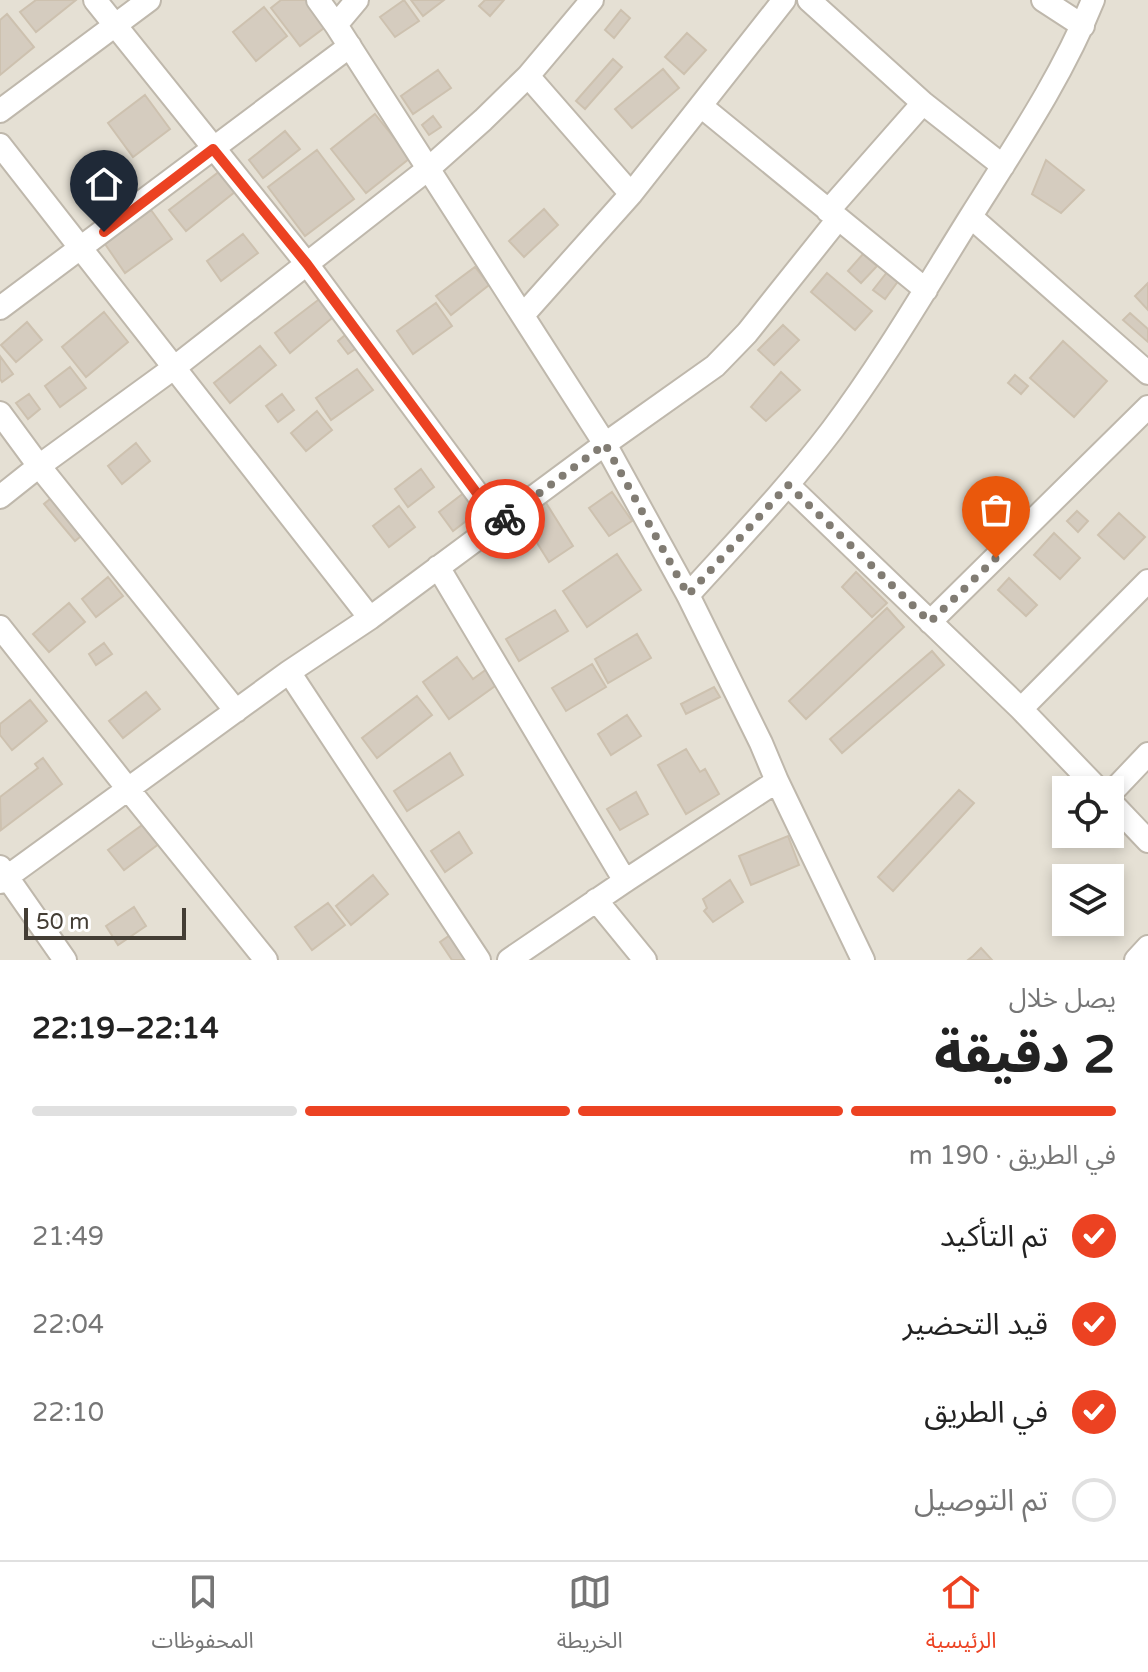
<!DOCTYPE html>
<html lang="ar">
<meta charset="utf-8">
<style>
:root{--surface:#fff;--page:#f6f6f6;--text:#222;--muted:#767676;--line:#e0e0e0;--accent:#ec4222}
body{margin:0;font-family:"Varela Round","Noto Sans Arabic",sans-serif;background:var(--page);color:var(--text);direction:rtl;height:100vh;display:flex;flex-direction:column;font-size:30px;white-space:nowrap}
*{box-sizing:border-box;margin:0}
p{font-size:26px;color:var(--muted)}
.icon{flex:none;width:44px;height:44px;fill:none;stroke:currentColor;stroke-width:2;stroke-linecap:round;stroke-linejoin:round}
.map{position:relative;height:960px;overflow:hidden;direction:ltr}
.sheet{display:flex;flex-direction:column;background:var(--surface);flex:1}
.sheet>*{flex:none}
.tools{position:absolute;left:1052px;top:776px;display:grid;gap:16px}
.tools a{display:grid;place-items:center;width:72px;height:72px;border-radius:0px;background:var(--surface);box-shadow:0 4px 12px #0003;font-size:40px}
.scale{position:absolute;left:24px;bottom:20px;width:162px;box-sizing:border-box;padding-left:8px;border:4px solid #443e35;border-top:0;font-size:22px;line-height:28px;white-space:nowrap;color:#443e35;-webkit-text-stroke:6px #fff;paint-order:stroke}
.pin{position:absolute;display:grid;place-items:center;width:68px;height:68px;color:#fff;margin:-82px -34px;border-radius:50% 50% 50% 0;rotate:-45deg;box-shadow:0 0 8px #0007}
.pin .icon{rotate:45deg}
.courier{position:absolute;display:grid;place-items:center;width:80px;height:80px;margin:-40px;border:6px solid #ec4222;border-radius:50%;background:#fff;color:#222;box-shadow:0 2px 10px #0007}
.head em{font-style:normal;font-weight:800}
.head div{display:flex;flex-direction:column-reverse}
.head{display:flex;align-items:center;justify-content:space-between;height:136px;padding:0 32px}
h1{font-size:52px;font-weight:800;line-height:60px}
.bar{display:grid;grid-template-columns:repeat(4,1fr);gap:12px 8px;align-content:center;height:96px;padding:0 32px}
.bar i{height:10px;border-radius:6px;background:var(--line)}
.bar .selected{background:var(--accent)}
.bar p{grid-column:span 4}
ol{padding:0 32px;list-style:none}
li{display:flex;align-items:center;gap:24px;height:88px}
li p{margin-inline-start:auto}
li .icon{padding:8px;border-radius:50%;background:var(--accent);color:#fff;stroke-width:4}
li:last-child{color:var(--muted)}
li i{width:44px;height:44px;border:4px solid var(--line);border-radius:50%}
.menu{display:flex;justify-content:space-around;align-items:center;height:112px;border-top:2px solid var(--line);background:var(--surface);font-size:22px;color:var(--muted)}
.menu a{display:grid;justify-items:center;gap:4px}
.menu .selected{color:var(--accent)}
.map>svg:first-child{display:block}
.residential{fill:#e5e0d4;fill-rule:evenodd}
.building{fill:#d5ccbf;stroke:#cdc1af;stroke-width:2}
.lines{fill:none;stroke-linecap:round;stroke-linejoin:round}
.minor-casing{stroke:#bfb8ac;stroke-width:26}
.minor{stroke:#fff;stroke-width:22}
.done{stroke:#817c73;stroke-width:8;stroke-dasharray:0 14.4}
.route{stroke:#ec4222;stroke-width:10}
</style>
<div class="map">
<svg width="1148" height="960" viewBox="0 0 1148 960">
<rect width="100%" height="100%" fill="#f1eee5"/>
<path class="residential" d="M0,0H1148V960H0ZM1066,790H1110V834H1066ZM1066,878H1110V922H1066Z"/>
<path class="building" d="M36,0H76L36,32L20,12Z
M281,0H308L328,25L300,46L271,8Z
M404,0L419,21L395,37L380,17Z
M411,0H444L423,16Z
M485,0H504L490,16L479,6Z
M264,7L287,36L256,61L233,32Z
M621,10L630,18L614,38L605,30Z
M7,14L34,47L0,75V20Z
M687,33L706,50L684,74L665,57Z
M613,59L622,67L585,109L576,101Z
M663,69L679,88L632,128L615,109Z
M438,70L451,88L413,114L401,96Z
M145,95L170,129L133,157L108,123Z
M375,114L410,158L366,193L331,149Z
M433,116L441,127L429,135L422,125Z
M285,131L300,149L263,178L249,160Z
M317,150L354,199L305,236L268,187Z
M1046,160L1084,190L1061,213L1032,194Z
M220,171L236,191L186,231L169,210Z
M544,209L558,225L524,257L509,241Z
M151,210L172,239L125,273L105,244Z
M243,234L258,253L221,281L207,261Z
M863,254L877,266L861,283L848,271Z
M475,267L489,285L451,315L436,296Z
M888,271L899,280L885,299L873,290Z
M827,273L872,311L855,330L811,292Z
M1148,283V310L1135,296Z
M322,297L337,314L290,353L275,333Z
M436,303L452,326L413,354L397,331Z
M104,312L128,342L86,377L62,347Z
M1130,313L1148,329V342L1123,320Z
M27,322L42,340L16,362L1,345Z
M783,325L799,340L774,365L758,350Z
M350,331L361,345L348,354L338,341Z
M1063,341L1107,381L1074,417L1030,378Z
M260,346L276,365L230,403L214,383Z
M0,356L13,374L2,382L0,379Z
M70,367L86,388L60,407L45,386Z
M357,369L373,390L331,420L316,398Z
M781,372L800,390L766,421L751,407Z
M1015,375L1028,386L1021,394L1008,383Z
M29,394L40,409L28,419L16,403Z
M282,394L294,410L278,422L266,406Z
M317,411L332,430L306,451L291,433Z
M136,443L150,461L122,484L108,466Z
M421,469L434,487L408,507L395,489Z
M469,489L483,508L453,531L439,512Z
M612,492L632,521L609,536L589,508Z
M56,494L87,531L75,541L44,504Z
M543,498L573,546L549,562L519,514Z
M399,506L415,527L389,547L373,526Z
M1077,511L1088,521L1078,532L1067,521Z
M1119,513L1145,537L1124,559L1098,535Z
M1054,533L1080,558L1060,579L1034,555Z
M617,554L641,590L587,627L563,591Z
M856,572L887,603L872,617L842,587Z
M108,577L123,596L96,617L82,599Z
M1009,578L1037,605L1026,616L998,590Z
M69,603L85,622L49,652L33,634Z
M887,608L904,627L806,719L789,701Z
M555,610L568,631L519,661L506,639Z
M637,634L651,658L608,683L595,659Z
M104,643L112,654L96,665L89,654Z
M932,651L944,665L842,753L830,739Z
M457,657L473,679L491,666L502,681L449,719L423,682Z
M592,664L606,687L566,711L552,688Z
M714,687L720,697L686,714L681,704Z
M146,692L160,709L123,738L109,721Z
M417,696L432,715L377,758L362,738Z
M30,700L47,721L12,750L0,735V724Z
M627,715L641,736L611,755L598,734Z
M686,749L700,772L705,769L719,794L686,814L658,765Z
M450,753L463,775L407,811L394,791Z
M43,758L62,784L1,830L0,797L38,768L35,764Z
M959,790L974,803L893,891L878,877Z
M636,792L648,814L620,830L607,809Z
M149,820L164,840L124,870L108,850Z
M459,832L472,853L445,872L431,851Z
M788,836L799,865L751,885L739,856Z
M373,875L388,894L351,925L336,906Z
M730,880L743,902L713,922L704,911L707,908L703,899Z
M328,903L345,925L312,950L295,927Z
M134,907L146,926L118,945L106,926Z
M453,933L469,956L463,960H452L440,942Z
M981,948L992,960H968L973,956Z"/>
<g class="lines">
<defs>
<path id="minor" d="M95,0L307,264L499,523
M318,0L336,25L605,444L688,595L761,743L777,781L863,960
M809,0L923,103L1003,166
M1043,0L1083,26
M336,25L357,0
M528,76L631,194
M701,106L926,290
M0,111L149,0
M0,145L370,618
M828,211L923,103
M971,217L1148,373
M0,308L350,46
M523,315L631,194L784,0
M0,413L39,466L236,711
M788,485L1021,709L1099,790
M0,497L39,466L175,367L428,169L483,120L528,76L592,0
M438,567L625,881
M688,595C737,541 788,488 832,430C883,362 926,288 971,216C1015,146 1062,77 1093,0
M930,622L1148,407
M0,627L128,789L266,960
M289,672L479,960
M1021,709L1148,581
M1110,794L1148,754
M1110,801L1148,841
M0,867L65,960
M0,882L289,672L370,618L605,444L715,366L747,333L838,219
M596,900L645,960
M509,960L625,881L777,781
M1136,960L1148,947"/>
</defs>
<use href="#minor" class="minor-casing"/>
<use href="#minor" class="minor"/>
</g>
<g class="lines">
<path class="done" d="M505,519L605,444L688,595L788,485L930,622L996,558"/>
<path class="route" d="M104,232L213,149L307,264L499,523L505,519"/>
</g>
</svg>
<div class="tools">
<a><svg class="icon" aria-label="locate" viewBox="0 0 24 24"><circle cx="12" cy="12" r="6"/><path d="M12 2v4M12 18v4M2 12h4M18 12h4"/></svg></a>
<a><svg class="icon" aria-label="layers" viewBox="0 0 24 24"><path d="M12 4l9 5-9 5-9-5zM3 14l9 5 9-5"/></svg></a>
</div>
<div class="scale">50 m</div>
<div class="pin" style="left:996px;top:558px;background:#ea580c"><svg class="icon" aria-label="bag" viewBox="0 0 24 24"><path d="M5 8h14l-1 12H6zM9 8a3 3 0 0 1 6 0"/></svg></div>
<div class="pin" style="left:104px;top:232px;background:#1f2937"><svg class="icon" aria-label="home" viewBox="0 0 24 24"><path d="M3 11l9-7 9 7M6 9v11h12V9"/></svg></div>
<div class="courier" style="left:505px;top:519px"><svg class="icon" aria-label="bike" viewBox="0 0 24 24"><circle cx="6" cy="16" r="4"/><circle cx="18" cy="16" r="4"/><path d="M6 16l4-8h5l3 8M10 8l3 8H6M13 5h3"/></svg></div>
</div>
<section class="sheet">
<div class="head"><div><h1>2 دقيقة</h1><p>يصل خلال</p></div><em>22:14–22:19</em></div>
<div class="bar"><i class="selected"></i><i class="selected"></i><i class="selected"></i><i></i><p>في الطريق · 190 m</p></div>
<ol>
<li><svg class="icon" aria-label="check" viewBox="0 0 24 24"><path d="M5 12l5 5 9-10"/></svg>تم التأكيد<p>21:49</p></li>
<li><svg class="icon" aria-label="check" viewBox="0 0 24 24"><path d="M5 12l5 5 9-10"/></svg>قيد التحضير<p>22:04</p></li>
<li><svg class="icon" aria-label="check" viewBox="0 0 24 24"><path d="M5 12l5 5 9-10"/></svg>في الطريق<p>22:10</p></li>
<li><i></i>تم التوصيل</li>
</ol>
</section>
<nav class="menu">
<a class="selected"><svg class="icon" aria-label="home" viewBox="0 0 24 24"><path d="M3 11l9-7 9 7M6 9v11h12V9"/></svg>الرئيسية</a>
<a><svg class="icon" aria-label="map" viewBox="0 0 24 24"><path d="M3 6l6-2 6 2 6-2v14l-6 2-6-2-6 2zM9 4v14M15 6v14"/></svg>الخريطة</a>
<a><svg class="icon" aria-label="saved" viewBox="0 0 24 24"><path d="M7 4h10v16l-5-4-5 4z"/></svg>المحفوظات</a>
</nav>
